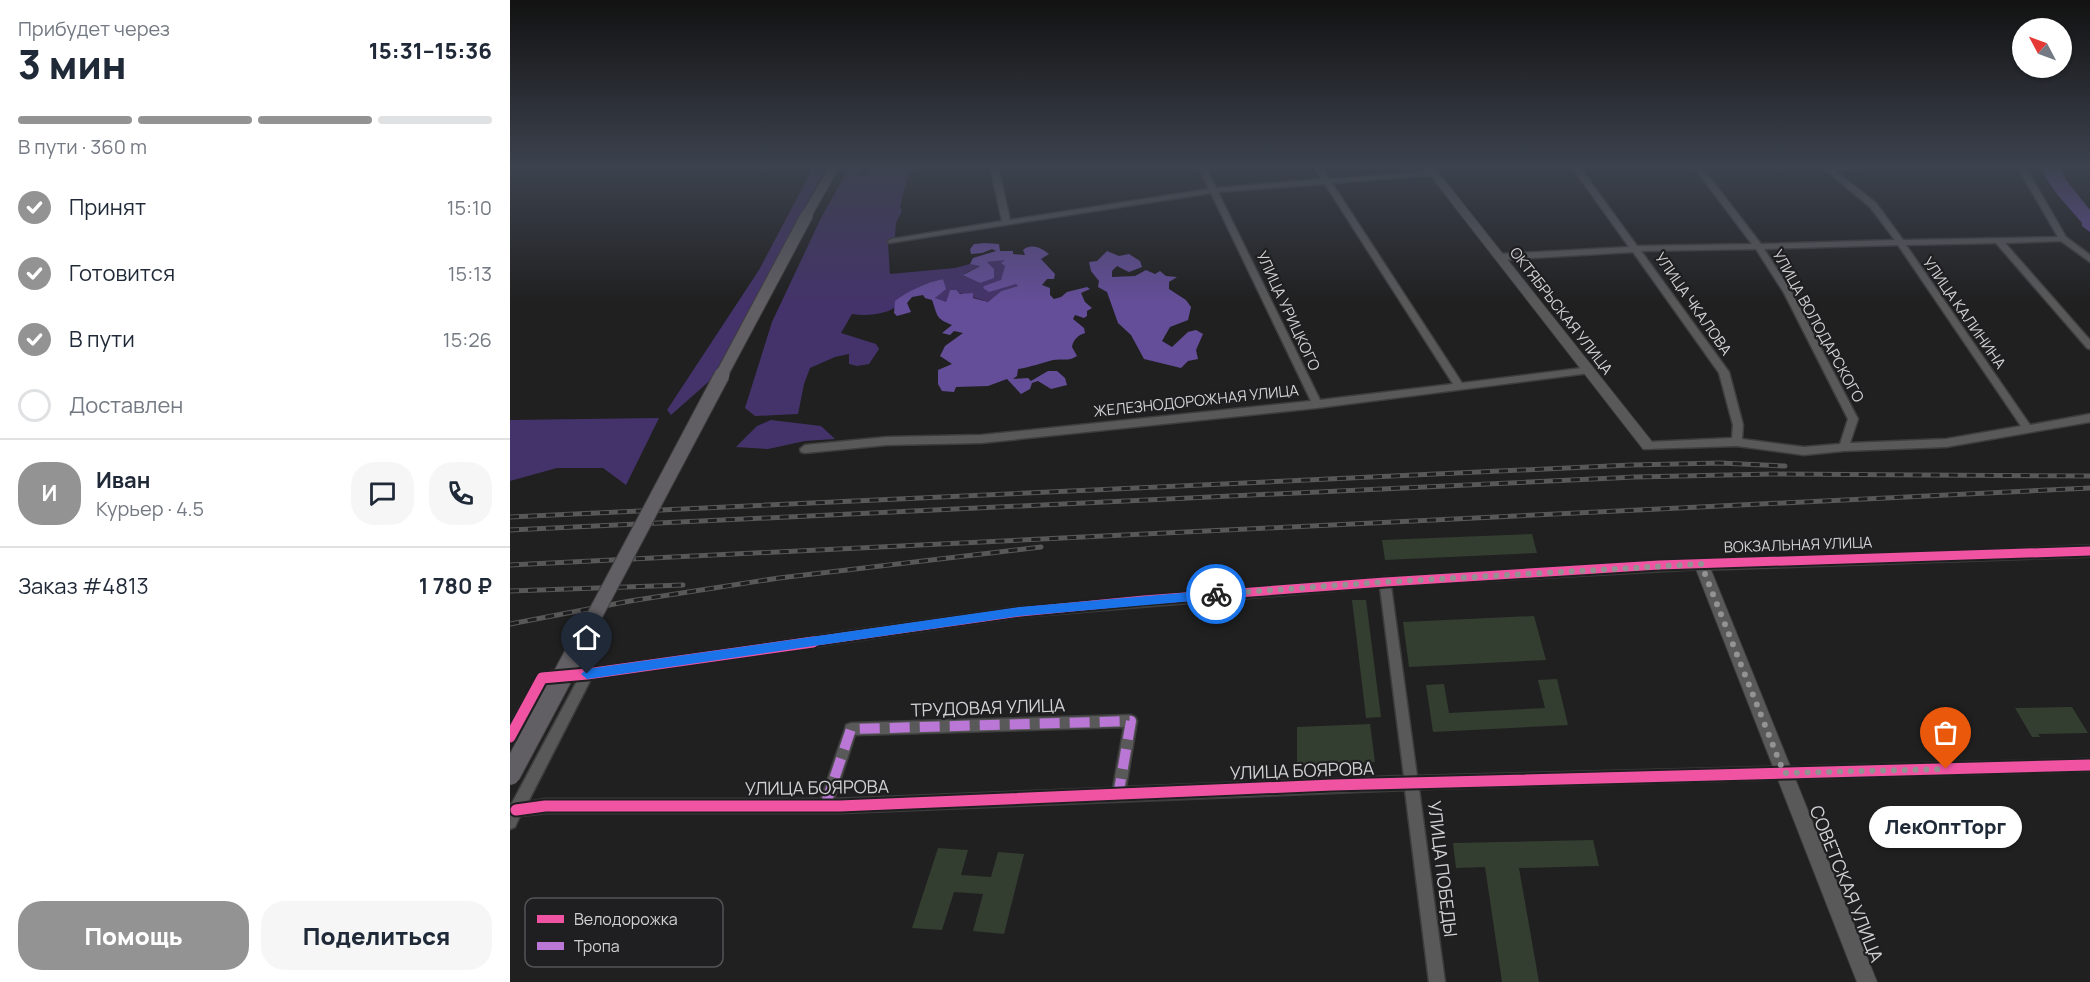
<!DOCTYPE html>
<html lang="ru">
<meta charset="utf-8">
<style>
:root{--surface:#fff;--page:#f6f6f7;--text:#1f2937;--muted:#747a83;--line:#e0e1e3;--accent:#939394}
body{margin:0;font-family:Manrope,sans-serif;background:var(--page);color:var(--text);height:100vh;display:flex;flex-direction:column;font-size:22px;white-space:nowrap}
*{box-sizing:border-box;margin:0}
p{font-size:20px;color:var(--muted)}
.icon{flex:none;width:33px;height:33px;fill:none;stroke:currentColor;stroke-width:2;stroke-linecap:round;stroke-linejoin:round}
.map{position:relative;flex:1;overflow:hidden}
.panel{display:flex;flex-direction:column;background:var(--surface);width:510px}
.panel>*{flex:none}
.needle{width:39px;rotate:311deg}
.fabs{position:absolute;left:1502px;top:18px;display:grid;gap:12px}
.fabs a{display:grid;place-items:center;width:60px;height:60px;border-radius:50%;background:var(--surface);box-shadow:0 2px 4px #0004;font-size:30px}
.pin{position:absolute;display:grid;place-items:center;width:51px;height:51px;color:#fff;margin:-62px -26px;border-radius:50% 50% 50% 0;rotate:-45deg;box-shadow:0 0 6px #0007}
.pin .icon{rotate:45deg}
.courier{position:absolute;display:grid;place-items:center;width:60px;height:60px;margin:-30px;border:4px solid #1a73e8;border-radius:50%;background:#fff;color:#222;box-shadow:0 2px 8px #0007}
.bubble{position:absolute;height:42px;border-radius:21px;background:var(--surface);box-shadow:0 2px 4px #0004;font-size:20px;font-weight:800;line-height:42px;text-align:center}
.summary em{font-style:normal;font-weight:800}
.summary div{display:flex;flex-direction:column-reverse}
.summary{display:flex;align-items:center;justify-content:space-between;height:102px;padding:0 18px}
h1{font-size:39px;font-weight:800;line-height:45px}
.bar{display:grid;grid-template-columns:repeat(4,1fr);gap:9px 6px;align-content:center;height:72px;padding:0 18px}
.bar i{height:8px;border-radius:4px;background:var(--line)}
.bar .current{background:var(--accent)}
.bar p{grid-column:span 4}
.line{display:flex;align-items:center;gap:15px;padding:0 18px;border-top:2px solid var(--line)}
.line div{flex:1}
.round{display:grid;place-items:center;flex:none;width:63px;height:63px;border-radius:24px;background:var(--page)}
ol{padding:0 18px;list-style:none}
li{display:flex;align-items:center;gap:18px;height:66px}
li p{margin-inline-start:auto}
li .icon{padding:6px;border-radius:50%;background:var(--accent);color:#fff;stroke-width:4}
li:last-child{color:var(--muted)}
li i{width:33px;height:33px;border:3px solid var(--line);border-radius:50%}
.button{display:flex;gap:12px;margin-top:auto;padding:12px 18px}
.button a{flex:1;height:69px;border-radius:24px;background:var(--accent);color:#fff;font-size:24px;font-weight:800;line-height:69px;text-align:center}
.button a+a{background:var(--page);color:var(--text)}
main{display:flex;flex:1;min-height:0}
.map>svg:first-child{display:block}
.green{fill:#44336a}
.water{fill:#644e99}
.building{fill:#333e30}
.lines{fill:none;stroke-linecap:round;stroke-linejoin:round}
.minor-casing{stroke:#3d3d3e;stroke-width:3}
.tertiary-casing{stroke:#3d3d3e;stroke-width:2}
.secondary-casing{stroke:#3d3d3e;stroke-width:2}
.minor{fill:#59595a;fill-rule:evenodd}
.tertiary{fill:#59595a;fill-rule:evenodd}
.secondary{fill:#615f63;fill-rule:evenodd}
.rail-casing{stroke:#585858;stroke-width:5}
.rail{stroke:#1f1f21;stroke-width:3;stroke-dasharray:9;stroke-linecap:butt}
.secondary-bridge-far2-casing{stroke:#3d3d3e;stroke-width:14;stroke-linecap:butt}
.secondary-bridge-far1-casing{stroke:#3d3d3e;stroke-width:17;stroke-linecap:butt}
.secondary-bridge-casing{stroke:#3d3d3e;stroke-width:22;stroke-linecap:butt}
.secondary-bridge-far2{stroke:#615f63;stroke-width:12}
.secondary-bridge-far1{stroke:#615f63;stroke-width:15}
.secondary-bridge{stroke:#615f63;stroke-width:20}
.quiet{stroke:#ba77d6;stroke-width:10;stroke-dasharray:20 10;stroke-linecap:butt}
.cycleway-far1-casing{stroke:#1f1f21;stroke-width:13}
.cycleway-casing{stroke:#1f1f21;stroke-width:15}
.cycleway-far1{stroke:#f153a3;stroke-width:9}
.cycleway{stroke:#f153a3;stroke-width:11}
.route{fill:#1a73e8}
.done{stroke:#939394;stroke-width:6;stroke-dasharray:0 10.8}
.labels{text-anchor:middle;stroke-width:4.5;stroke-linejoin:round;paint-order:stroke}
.street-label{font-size:15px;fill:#d1d1d3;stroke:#1f1f21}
.near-street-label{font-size:18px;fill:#d1d1d3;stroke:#1f1f21}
.key{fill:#1f1f21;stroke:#545456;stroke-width:1.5}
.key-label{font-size:16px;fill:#d1d1d3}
</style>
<main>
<section class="panel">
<div class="summary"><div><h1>3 мин</h1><p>Прибудет через</p></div><em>15:31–15:36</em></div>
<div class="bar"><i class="current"></i><i class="current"></i><i class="current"></i><i></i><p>В пути · 360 m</p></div>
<ol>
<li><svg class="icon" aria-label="check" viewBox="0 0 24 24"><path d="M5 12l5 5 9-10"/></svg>Принят<p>15:10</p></li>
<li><svg class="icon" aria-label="check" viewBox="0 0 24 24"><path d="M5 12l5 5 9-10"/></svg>Готовится<p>15:13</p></li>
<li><svg class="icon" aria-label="check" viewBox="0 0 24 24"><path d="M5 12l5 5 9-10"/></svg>В пути<p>15:26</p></li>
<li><i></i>Доставлен</li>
</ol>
<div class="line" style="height:108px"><b class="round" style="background:var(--accent);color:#fff">И</b><div><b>Иван</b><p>Курьер · 4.5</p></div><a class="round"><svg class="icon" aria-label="chat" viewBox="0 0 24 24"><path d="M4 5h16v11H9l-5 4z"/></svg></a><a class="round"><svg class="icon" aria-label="phone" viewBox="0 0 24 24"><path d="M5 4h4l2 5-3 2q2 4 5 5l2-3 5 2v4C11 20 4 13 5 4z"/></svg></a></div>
<div class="line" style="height:78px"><div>Заказ #4813</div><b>1 780 ₽</b></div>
<div class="button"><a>Помощь</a><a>Поделиться</a></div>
</section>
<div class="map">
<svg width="1580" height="982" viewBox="0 0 1580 982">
<rect width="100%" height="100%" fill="#202020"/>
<path class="green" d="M304,166H317L204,377L161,415L157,410L249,270Z
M340,166H352L348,176H353L362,166H406L397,179L390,207L392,211L386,223L385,236L378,244L380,274L445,268L460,264L471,265L454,274L470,283L476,262L497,259L491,281L475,286L506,284L509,286L491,291L478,302L440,290L436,303L425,298L434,285L433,279C424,281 409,286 402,291C396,296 391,304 384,308C373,315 355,316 342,314L331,333L366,344L369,349L359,364L347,366L339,364V354L325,357L300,368L294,384L288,414L245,416L235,408L262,322L311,218Z
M149,418L116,485L93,468H47L0,481V420Z
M261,420L311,426L325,439L295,441L258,449L226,447L247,426Z"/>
<path class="water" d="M1528,166H1550L1556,180L1580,210V232L1572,226V223L1546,193Z
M475,243L489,244L490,251H503V254L515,255L513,250C522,243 531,248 539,254L531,259L545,274L544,279H537L532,285L540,288V295L544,299L551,297L557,292L577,287L580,289L571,293L575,302L582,308L577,311V316L574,318L565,315L563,319L574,328L575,333C568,335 563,340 562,347L567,356C558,362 552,358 543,360C531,363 521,367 508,369L507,376L503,379L518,378L521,381L538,371H547L555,378L557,385L541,389L528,381L522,383L520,389L511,394L497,379L478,386L446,387L444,392L432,391L428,384V370L442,364L430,356L435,346L453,333L444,331L440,335L432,333L442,325C425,318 428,316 422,300L415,298L413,295L402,297L397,303L401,312L387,316L384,313L385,301C398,291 417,282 433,279L436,289L425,298L436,302L440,290H446L450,294L463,293V298L478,302L491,291L508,286L506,284L479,292L473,288L474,286L491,280L495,266L491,263L495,260L477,262L484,269V278L470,283L453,275L470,266L460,264L463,258L486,251L482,249L472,253L461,254L460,249L464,244Z
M597,251L609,256L619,254L630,261L632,267L619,272L607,266L602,271V277L625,276L636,270L645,274L650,271L656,276L667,277L659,282V289L676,300L681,307L678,320L660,327L652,341L662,347L678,332L686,330L693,334L686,350L688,359L678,361L671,368L634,359L621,335L608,323L597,292L588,287L589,281L581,271L579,262L587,261Z"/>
<path class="building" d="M1022,534L1027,553L875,560L872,540Z
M842,600H856L871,717L856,718Z
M1024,616L1036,660L899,667L893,622Z
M1047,679L1058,725L923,732L916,685L934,684L939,713L1035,708L1028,680Z
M1562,707L1578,733L1528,734L1530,737H1522L1505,708Z
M860,724L865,762L787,766V727Z
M1083,840L1089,866L1009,868L1029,982H992L975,867L946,868L943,843Z
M428,848L458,850L451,875L481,877L488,852L514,854L494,934L463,931L473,894L444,892L432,930L402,928Z"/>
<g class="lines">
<defs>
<path id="minor" d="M480,166H488L500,220L699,189L688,166H696L706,188L812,179L803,166H811L819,179L927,171L928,173L924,175L822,183L952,383L1080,367L1085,370L1080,373L807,408L471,443L377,445L295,453L291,452L290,449L295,445L377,437L471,435L801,401L701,193L379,243L378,241L382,239L492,221ZM815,184L943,384L810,400L708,192Z
M1061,166H1069L1127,246L1242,244L1183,166H1191L1251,244L1385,240L1360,207L1311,166H1352L1348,168L1324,170L1366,203L1393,240L1548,237L1507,166H1515L1556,237L1580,255V262L1551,241L1495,243L1580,340V349L1577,348L1486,243L1396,245L1520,425L1580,414V422L1436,447L1334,451L1294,455L1227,446L1134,449L1133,446L1138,442L1222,438L1223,425L1209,373L1123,252L990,260L986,257L990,254L1119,247ZM1388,245L1511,426L1436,439L1340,443L1348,419L1282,293L1254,249ZM1246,249L1274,293L1338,419L1330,444L1294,447L1232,439L1233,425L1219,372L1131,251Z
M1191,559L1195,561L1197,564L1195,567L1191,569L881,586L907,776L1580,759V771L909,789L935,982H919L895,790L330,813H35L10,816L5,827L0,829L1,805L67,681L36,683L5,741L0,743V724L28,674L32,672L77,668L510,607L875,577ZM870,587L894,776L616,787L627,721L625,717L621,715L341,723L336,725L335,729L311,799H35L18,802L81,679L510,617ZM614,727L603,788L324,799L345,735Z"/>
<path id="tertiary" d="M913,166H923L1143,443L1144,446L1143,449H1133Z
M1580,545V557L1201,570L1367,982H1347L1184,564L1186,560Z"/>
<path id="secondary" d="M320,166H330L301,217H293L291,215Z"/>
</defs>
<use href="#minor" class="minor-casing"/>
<use href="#tertiary" class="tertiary-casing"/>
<use href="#secondary" class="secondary-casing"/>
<use href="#minor" class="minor"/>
<use href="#tertiary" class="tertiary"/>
<use href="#secondary" class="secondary"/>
<defs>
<path id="rail" d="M0,517L1121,465L1210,463L1275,466
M0,530L1125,477L1262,474L1580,476
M0,565L1580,488
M0,591L173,585
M0,624L120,601L269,578L531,547"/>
</defs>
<use href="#rail" class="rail-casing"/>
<use href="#rail" class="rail"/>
<defs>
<path id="secondary-bridge-far2" d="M211,376L297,215"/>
<path id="secondary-bridge-far1" d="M70,643L212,375"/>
<path id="secondary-bridge" d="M0,775L71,642"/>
</defs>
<use href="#secondary-bridge-far2" class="secondary-bridge-far2-casing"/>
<use href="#secondary-bridge-far1" class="secondary-bridge-far1-casing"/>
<use href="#secondary-bridge" class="secondary-bridge-casing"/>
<use href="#secondary-bridge-far2" class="secondary-bridge-far2"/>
<use href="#secondary-bridge-far1" class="secondary-bridge-far1"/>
<use href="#secondary-bridge" class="secondary-bridge"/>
<path class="quiet" d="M315,806L341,729L621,721L608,796"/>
<defs>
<path id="cycleway-far1" d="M292,643L510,612L634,600L875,582L1149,565L1580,551"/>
<path id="cycleway" d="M0,737L32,678L77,674L303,642
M6,810L35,806H330L822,785L1580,765"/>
</defs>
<use href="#cycleway-far1" class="cycleway-far1-casing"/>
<use href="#cycleway" class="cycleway-casing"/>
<use href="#cycleway-far1" class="cycleway-far1"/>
<use href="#cycleway" class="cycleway"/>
</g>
<linearGradient id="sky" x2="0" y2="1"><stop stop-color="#121212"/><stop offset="0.55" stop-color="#3c424e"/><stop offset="1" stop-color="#3c424e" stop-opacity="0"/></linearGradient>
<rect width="1580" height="303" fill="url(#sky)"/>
<path class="route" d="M706,590L711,594L706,599L510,616L77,679L71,674L77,669L510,607Z"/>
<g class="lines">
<path class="done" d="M706,594L875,582L1191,564L1274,773L1436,769"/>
</g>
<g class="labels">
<g class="street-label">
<text transform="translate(1183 304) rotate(55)" y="5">УЛИЦА ЧКАЛОВА</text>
<text transform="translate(778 311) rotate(65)" y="5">УЛИЦА УРИЦКОГО</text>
<text transform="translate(1051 311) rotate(52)" y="5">ОКТЯБРЬСКАЯ УЛИЦА</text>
<text transform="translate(1454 313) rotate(55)" y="5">УЛИЦА КАЛИНИНА</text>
<text transform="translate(1308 326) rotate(61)" y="5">УЛИЦА ВОЛОДАРСКОГО</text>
<text transform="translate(686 401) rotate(-6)" y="5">ЖЕЛЕЗНОДОРОЖНАЯ УЛИЦА</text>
<text transform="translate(1288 545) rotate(-2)" y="5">ВОКЗАЛЬНАЯ УЛИЦА</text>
</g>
<g class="near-street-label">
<text transform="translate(478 708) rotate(-2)" y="6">ТРУДОВАЯ УЛИЦА</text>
<text transform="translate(792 771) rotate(-2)" y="6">УЛИЦА БОЯРОВА</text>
<text transform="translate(307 788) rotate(-1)" y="6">УЛИЦА БОЯРОВА</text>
<text transform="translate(932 869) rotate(83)" y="6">УЛИЦА ПОБЕДЫ</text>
<text transform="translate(1336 884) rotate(68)" y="6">СОВЕТСКАЯ УЛИЦА</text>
</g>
</g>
<rect x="15" y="898" width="198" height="69" rx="9" class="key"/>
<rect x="27" y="915" width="27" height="8" fill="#f153a3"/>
<rect x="27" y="942" width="27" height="8" fill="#ba77d6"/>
<g class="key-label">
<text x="64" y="925">Велодорожка</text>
<text x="64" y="952">Тропа</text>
</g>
</svg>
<div class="fabs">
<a><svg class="needle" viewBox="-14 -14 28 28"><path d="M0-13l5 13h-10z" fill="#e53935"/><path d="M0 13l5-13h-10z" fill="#747a83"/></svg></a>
</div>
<div class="pin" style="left:1436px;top:769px;background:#ea580c"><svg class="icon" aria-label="bag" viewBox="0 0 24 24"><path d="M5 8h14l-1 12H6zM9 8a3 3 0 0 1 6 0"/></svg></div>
<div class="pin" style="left:77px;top:674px;background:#1f2937"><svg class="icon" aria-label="home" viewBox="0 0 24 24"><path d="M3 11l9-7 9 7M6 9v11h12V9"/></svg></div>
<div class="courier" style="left:706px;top:594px"><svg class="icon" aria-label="bike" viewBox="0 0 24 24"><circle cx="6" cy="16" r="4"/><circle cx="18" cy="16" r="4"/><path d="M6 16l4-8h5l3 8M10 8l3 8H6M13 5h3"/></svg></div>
<div class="bubble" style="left:1359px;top:806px;width:153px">ЛекОптТорг</div>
</div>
</main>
